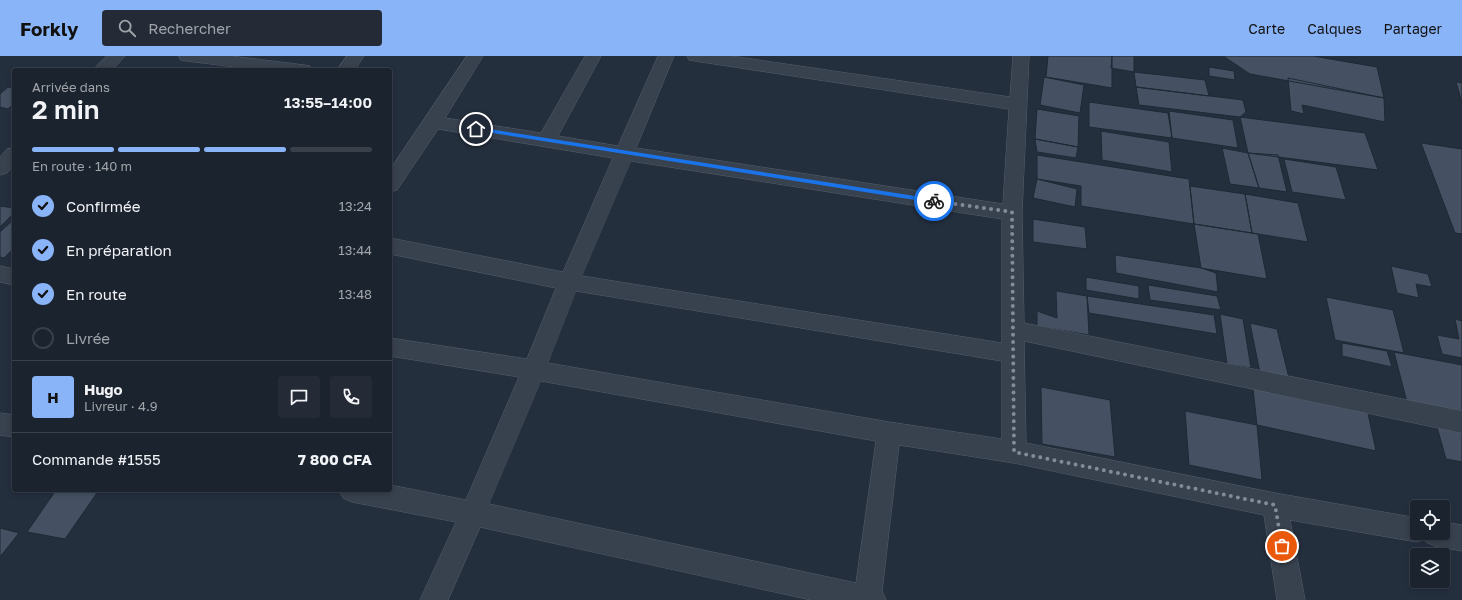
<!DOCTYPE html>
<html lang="fr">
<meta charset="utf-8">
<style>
:root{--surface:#1b232e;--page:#242b36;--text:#f1f3f6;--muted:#a0a4aa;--line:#39404a;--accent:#8ab4f8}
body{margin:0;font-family:"Golos Text",sans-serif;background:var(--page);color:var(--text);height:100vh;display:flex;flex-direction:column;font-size:15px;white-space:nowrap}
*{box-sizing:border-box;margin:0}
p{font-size:13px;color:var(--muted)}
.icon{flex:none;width:22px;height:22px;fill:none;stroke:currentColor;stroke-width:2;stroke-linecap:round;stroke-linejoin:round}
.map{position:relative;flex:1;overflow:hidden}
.drawer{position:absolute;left:12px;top:12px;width:380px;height:424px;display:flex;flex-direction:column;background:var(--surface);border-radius:4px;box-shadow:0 2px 6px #0003,0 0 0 1px var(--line)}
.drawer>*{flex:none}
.controls{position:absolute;left:1410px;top:444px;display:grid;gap:8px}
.controls a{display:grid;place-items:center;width:40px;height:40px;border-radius:4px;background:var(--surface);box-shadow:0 2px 6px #0003,0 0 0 1px var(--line);font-size:20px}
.pin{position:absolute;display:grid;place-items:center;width:34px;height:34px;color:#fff;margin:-17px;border:2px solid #fff;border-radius:50%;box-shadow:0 1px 4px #0007}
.courier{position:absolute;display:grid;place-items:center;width:40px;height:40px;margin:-20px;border:3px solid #1a73e8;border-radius:50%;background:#fff;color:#222;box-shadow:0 1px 5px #0007}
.headline em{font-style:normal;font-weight:600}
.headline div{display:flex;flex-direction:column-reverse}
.headline{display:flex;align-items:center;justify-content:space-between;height:68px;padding:0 20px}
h1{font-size:26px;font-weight:600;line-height:30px}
.bar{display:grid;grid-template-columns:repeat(4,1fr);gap:6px 4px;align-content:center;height:48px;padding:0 20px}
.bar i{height:5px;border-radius:3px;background:var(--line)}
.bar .current{background:var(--accent)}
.bar p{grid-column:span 4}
.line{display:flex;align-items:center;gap:10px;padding:0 20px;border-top:1px solid var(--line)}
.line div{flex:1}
.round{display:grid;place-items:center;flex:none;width:42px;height:42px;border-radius:4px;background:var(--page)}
ol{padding:0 20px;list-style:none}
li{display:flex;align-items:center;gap:12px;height:44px}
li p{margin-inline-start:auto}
li .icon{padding:4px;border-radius:50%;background:var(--accent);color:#111;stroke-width:4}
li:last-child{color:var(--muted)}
li i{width:22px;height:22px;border:2px solid var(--line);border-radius:50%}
header{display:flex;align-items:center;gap:24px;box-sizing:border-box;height:56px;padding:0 20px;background:var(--accent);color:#111}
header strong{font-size:19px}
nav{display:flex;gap:22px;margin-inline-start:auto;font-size:14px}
.search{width:280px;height:36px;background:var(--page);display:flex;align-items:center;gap:10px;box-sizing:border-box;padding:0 14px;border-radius:4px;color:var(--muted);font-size:15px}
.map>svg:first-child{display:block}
.building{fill:#455162;stroke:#1f2835}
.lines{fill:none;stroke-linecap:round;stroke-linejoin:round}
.minor-casing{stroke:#565f6c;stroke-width:1}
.minor{fill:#38414e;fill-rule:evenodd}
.route{fill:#1a73e8}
.done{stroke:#828b98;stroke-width:4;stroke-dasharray:0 7.2}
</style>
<header>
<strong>Forkly</strong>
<div class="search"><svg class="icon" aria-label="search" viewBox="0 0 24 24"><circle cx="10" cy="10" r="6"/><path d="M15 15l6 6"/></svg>Rechercher</div>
<nav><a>Carte</a><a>Calques</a><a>Partager</a></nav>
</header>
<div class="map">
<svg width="1462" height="544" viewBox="0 0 1462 544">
<rect width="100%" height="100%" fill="#242f3e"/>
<path class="building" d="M1048,0H1112V32L1046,21Z
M1112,0H1134V16L1111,12Z
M1223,0H1313L1377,11L1384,42L1250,18Z
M1209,11L1234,15L1235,24L1209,20Z
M1134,16L1205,24L1209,40L1136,31Z
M1044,21L1084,29L1080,57L1040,49Z
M1288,22L1384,42L1385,66L1302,49L1304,58L1291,55Z
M1456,26L1462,27V47Z
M8,31L14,32V47L8,53L0,51V38Z
M1136,31L1243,44L1246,56L1240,61L1139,49Z
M1089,46L1168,57L1172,82L1089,71Z
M1037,53L1079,60L1078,91L1035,83Z
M1169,55L1233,64L1238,92L1172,82Z
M1240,61L1365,77L1378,114L1248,97Z
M1101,75L1169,86L1172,116L1102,104Z
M1035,83L1078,91L1076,102L1037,96Z
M1421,87L1462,93V178L1455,177Z
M1222,92L1248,97L1259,132L1230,128Z
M1248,97L1278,99L1287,136L1259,132Z
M1037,99L1189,123L1194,168L1081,150V130L1037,123Z
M1284,103L1336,111L1346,144L1292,136Z
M1037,123L1077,133L1075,151L1033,142Z
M1190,130L1245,138L1252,177L1194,168Z
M1245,138L1298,147L1308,186L1252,177Z
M0,150L14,152V157L0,171Z
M14,163V192L4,202L0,201V176Z
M1033,163L1085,171L1087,193L1033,186Z
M1194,168L1258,178L1267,223L1201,212Z
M1115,199L1201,212L1216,217L1218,236L1116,217Z
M1391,210L1428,218L1432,231L1416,228L1419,242L1397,237Z
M1086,221L1139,230V243L1086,234Z
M1148,229L1217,240L1221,254L1150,244Z
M1056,235L1087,240L1089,279L1037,270V255L1057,262Z
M1087,240L1214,259L1217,278L1089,257Z
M1326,241L1393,254L1404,297L1335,284Z
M1220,258L1243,263L1251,312L1227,308Z
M1455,263L1462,265V302L1442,298L1437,279L1459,283Z
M1250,267L1277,273L1289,322L1260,317Z
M1342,287L1387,295L1392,311L1342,300Z
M1394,296L1462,309V361L1408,350Z
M1252,324L1366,348L1376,395L1257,369Z
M1041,331L1110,344L1115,401L1042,388Z
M1185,355L1257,369L1262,424L1189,409Z
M1437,371L1462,375V406L1446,403Z
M56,434H80L97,437L65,483L27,476Z
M0,472L19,477L0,501Z"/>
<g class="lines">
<defs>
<path id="minor" d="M107,0H125L112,14H93Z
M179,0H231L304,9L310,10L313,14H259L187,5L181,4Z
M347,0H364L355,14H337Z
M467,0H483L445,62L541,77L585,0H601L558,80L618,90L658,0H674L636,92L1003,148L1009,53L695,5L689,4L687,0H731L1010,41L1013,0H1029L1022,157L1024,267L1462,355V377L1024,285L1026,387L1275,437L1417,462V477H1443V466L1462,469V495L1435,490L1426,486L1425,483L1417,486L1290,464L1305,544H1277L1264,459L1014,407L899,389L882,535L886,544H811L480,471L448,544H420L456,466L352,446L343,442L339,434H390V429L466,444L519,321L390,300V282L527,303L556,232L390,198V182L563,216L613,102L438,73L397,134L390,136V114ZM631,105L1002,163V287L582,220ZM576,235L1002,305V383L889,366L548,307ZM541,325L876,385L856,527L489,448Z
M14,92V109L7,117L0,119V101L7,93Z
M0,210L14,213V229L0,226Z
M0,357L14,359V381L0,379Z"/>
</defs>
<use href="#minor" class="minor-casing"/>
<use href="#minor" class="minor"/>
</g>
<path class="route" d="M476,71L934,143L937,145L934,147L474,74V72Z"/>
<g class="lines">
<path class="done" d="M934,145L1012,156L1014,396L1275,449L1282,490"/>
</g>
</svg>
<div class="controls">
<a><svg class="icon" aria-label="locate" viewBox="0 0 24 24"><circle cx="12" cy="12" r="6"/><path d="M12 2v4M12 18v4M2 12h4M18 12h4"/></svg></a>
<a><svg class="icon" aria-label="layers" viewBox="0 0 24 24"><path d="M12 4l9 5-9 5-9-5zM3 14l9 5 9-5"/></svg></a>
</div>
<div class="pin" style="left:1282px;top:490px;background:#ea580c"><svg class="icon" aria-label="bag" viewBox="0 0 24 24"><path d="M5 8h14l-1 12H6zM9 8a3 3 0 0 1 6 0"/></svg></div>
<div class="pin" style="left:476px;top:73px;background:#1f2937"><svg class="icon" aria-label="home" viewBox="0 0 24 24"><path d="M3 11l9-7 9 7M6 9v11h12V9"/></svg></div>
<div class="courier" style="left:934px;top:145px"><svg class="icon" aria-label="bike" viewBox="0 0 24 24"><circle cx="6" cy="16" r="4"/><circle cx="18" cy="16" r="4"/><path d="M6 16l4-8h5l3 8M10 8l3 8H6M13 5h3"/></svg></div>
<section class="drawer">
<div class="headline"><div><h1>2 min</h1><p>Arrivée dans</p></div><em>13:55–14:00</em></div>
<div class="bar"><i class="current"></i><i class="current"></i><i class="current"></i><i></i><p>En route · 140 m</p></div>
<ol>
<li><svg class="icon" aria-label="check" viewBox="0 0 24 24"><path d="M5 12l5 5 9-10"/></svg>Confirmée<p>13:24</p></li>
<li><svg class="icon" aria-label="check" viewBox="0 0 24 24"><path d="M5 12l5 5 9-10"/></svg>En préparation<p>13:44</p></li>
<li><svg class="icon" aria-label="check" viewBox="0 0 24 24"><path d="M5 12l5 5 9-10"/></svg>En route<p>13:48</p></li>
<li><i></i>Livrée</li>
</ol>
<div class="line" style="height:72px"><b class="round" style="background:var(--accent);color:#111">H</b><div><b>Hugo</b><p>Livreur · 4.9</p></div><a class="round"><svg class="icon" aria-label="chat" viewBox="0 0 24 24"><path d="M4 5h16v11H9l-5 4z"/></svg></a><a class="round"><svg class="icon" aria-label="phone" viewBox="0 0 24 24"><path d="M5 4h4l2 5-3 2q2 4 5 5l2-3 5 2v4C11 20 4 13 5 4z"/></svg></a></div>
<div class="line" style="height:52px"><div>Commande #1555</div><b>7 800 CFA</b></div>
</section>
</div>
